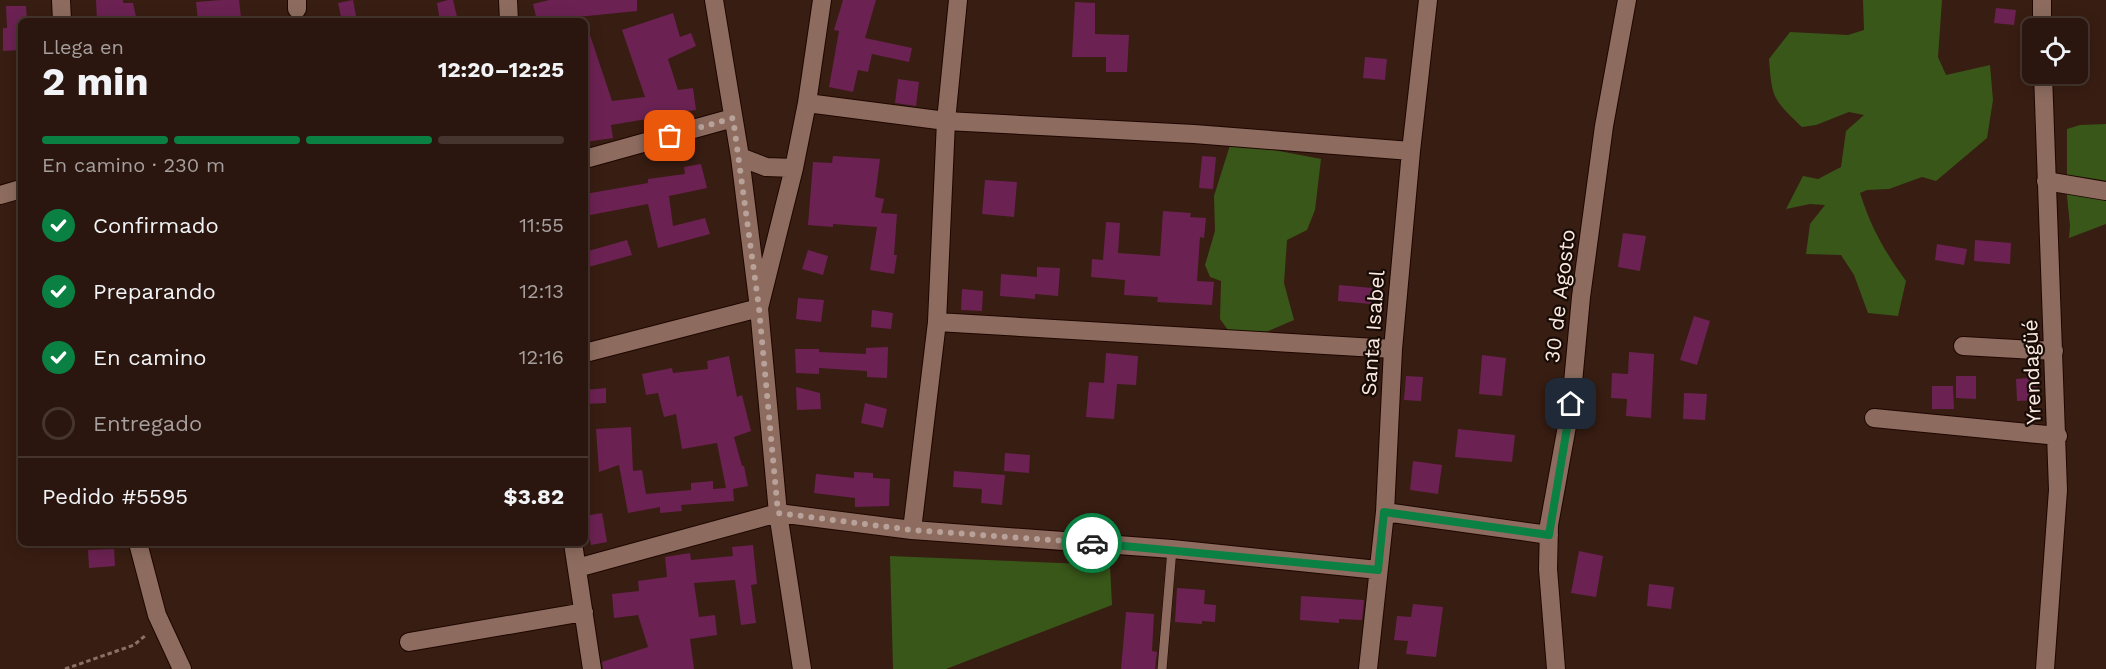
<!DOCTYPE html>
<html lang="es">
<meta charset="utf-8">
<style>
:root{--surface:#2a160e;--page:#36231c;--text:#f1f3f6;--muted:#a59f9e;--line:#46352e;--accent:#0b8043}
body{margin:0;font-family:"Work Sans",sans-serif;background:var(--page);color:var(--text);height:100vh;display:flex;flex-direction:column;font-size:22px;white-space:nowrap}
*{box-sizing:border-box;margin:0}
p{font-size:20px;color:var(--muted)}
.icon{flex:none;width:33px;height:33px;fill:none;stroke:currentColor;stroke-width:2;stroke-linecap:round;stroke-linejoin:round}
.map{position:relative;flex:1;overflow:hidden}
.panel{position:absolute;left:18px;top:18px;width:570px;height:528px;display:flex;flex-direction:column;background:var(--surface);border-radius:9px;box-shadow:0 3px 15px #0003,0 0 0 2px var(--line)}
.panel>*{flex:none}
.fabs{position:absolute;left:2022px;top:18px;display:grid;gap:12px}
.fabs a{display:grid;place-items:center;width:66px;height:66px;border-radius:9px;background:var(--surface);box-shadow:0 3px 15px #0003,0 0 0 2px var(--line);font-size:30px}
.pin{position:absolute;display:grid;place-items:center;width:51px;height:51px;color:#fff;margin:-26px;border-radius:12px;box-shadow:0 3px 9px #0006}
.courier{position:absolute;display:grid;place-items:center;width:60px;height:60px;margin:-30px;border:4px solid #0b8043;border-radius:50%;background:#fff;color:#222;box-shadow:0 2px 8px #0007}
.headline em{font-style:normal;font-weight:700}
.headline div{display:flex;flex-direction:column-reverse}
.headline{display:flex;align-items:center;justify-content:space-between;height:102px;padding:0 24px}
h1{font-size:39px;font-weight:700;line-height:45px}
.bar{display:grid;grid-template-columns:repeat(4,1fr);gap:9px 6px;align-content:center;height:72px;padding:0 24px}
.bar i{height:8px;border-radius:4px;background:var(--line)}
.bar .on{background:var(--accent)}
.bar p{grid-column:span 4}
.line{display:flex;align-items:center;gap:15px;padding:0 24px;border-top:2px solid var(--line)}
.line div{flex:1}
ol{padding:0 24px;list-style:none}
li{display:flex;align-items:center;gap:18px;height:66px}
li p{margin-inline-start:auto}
li .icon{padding:6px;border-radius:50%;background:var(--accent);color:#fff;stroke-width:4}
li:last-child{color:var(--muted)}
li i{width:33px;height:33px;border:3px solid var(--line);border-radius:50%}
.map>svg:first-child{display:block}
.forest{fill:#395719}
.building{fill:#6b2252}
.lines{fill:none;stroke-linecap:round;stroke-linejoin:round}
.lane-casing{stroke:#1e0600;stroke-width:10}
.street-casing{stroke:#1e0600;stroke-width:20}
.path{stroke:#897168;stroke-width:3;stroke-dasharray:4.5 3;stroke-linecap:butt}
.lane{stroke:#8d6c5f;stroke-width:9}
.street{stroke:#8d6c5f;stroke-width:18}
.done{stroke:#b7a198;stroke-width:6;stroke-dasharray:0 10.8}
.route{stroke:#0b8043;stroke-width:8}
.labels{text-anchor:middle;stroke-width:4.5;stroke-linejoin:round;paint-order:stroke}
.street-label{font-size:21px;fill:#fbe8e0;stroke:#170b06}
</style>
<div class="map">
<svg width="2106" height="669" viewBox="0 0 2106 669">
<rect width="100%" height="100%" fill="#381d12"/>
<path class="forest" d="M1863,0H1942L1938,57L1946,75L1990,65L1993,100L1987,138L1936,181L1922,177L1889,189L1867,190L1860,193C1872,230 1884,250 1906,281L1898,316L1868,313L1854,275L1841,255L1806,254L1810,224L1825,205L1810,204L1786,209L1803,176L1818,179L1841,167L1846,131L1864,115L1849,112L1816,125L1802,127C1773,99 1772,99 1769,59L1790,32L1848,35L1864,30Z
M2106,124V224L2069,238L2070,226L2067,196V129L2080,125Z
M1231,142L1321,159L1315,210L1307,230L1287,240L1284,283L1294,320L1259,335L1228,330L1220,319L1221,281L1210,277L1205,265L1215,231L1214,196Z
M890,556L1110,565L1112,605L946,669H893Z"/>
<path class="building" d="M96,0H123V3H133L137,21H97Z
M221,0H239L241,17L198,21L196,2Z
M353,0L357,21H342L338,3Z
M448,0H453L458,21H440L437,3Z
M549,0H637V11L537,21L533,4Z
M843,0H876L865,38L912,48L909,62L872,54L868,72L858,70L853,92L829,87L839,31L834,30Z
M1075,2L1095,3V34L1129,35L1127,72H1106V57H1072Z
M6,6H26L27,21H21V50L3,51V28H7Z
M1996,8L2016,10L2014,25L1994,23Z
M673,13L680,37L691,33L696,46L668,59L678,90L693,88L696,110L665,114V116L611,125L613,138L585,142V29H588L612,101L645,97L622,30Z
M1365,57L1387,59L1385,80L1363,78Z
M898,79L919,82L916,106L895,103Z
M833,156L880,159L875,197L884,199L881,213L897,214L894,255H897L894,274L870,270L877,227L833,224V227L808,225L813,162L832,163Z
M1202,156L1216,157L1213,189L1199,188Z
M701,164L707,188L669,196L673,226L705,218L710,234L658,248L648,204L585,216V194L648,183V179L685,174L684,167Z
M985,180L1017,182L1014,217L982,214Z
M1163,211L1191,213L1190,217L1206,218L1204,238L1200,237L1197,281L1214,282L1212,305L1157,302L1158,297L1124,295L1125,280L1091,277L1092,259L1103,260L1106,222L1120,223L1118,253L1160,256Z
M1623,233L1646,236L1640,271L1618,267Z
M627,240L632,255L585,268V252Z
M1975,240L2011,243L2010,264L1974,261Z
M1937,244L1967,249L1964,265L1935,260Z
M808,250L828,256L823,275L802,269Z
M1037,267L1060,268L1058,296L1035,294V299L1000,296L1001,274L1037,277Z
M1339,285L1372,288L1371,304L1338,301Z
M962,289L983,291L982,311L961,310Z
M798,298L824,300L821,322L796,319Z
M872,310L893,313L891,329L871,327Z
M1694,316L1710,321L1697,365L1680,360Z
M888,347L887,378L867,377V371L819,368V374L796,373L795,349H819V352L866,354V348Z
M1629,352L1654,354L1651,418L1626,416L1627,399L1611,398L1612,373L1628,374Z
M1106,353L1138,356L1136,385L1117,384L1114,419L1086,417L1089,382L1104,383Z
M1482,355L1506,358L1502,396L1479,394Z
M729,356L737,397L742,395L751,431L734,437L742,466H744L748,486L733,489L734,501L681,505L682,511L660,513V507L628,513L619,465L599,472L596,429L631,427L633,471L642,470L646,494L691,490V483L713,481V489L726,488L717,443L682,449L676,414L664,417L658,393L646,395L642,374L672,368L673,373L708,369L707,361Z
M1406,376L1423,377L1421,401L1404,400Z
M1956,376H1976V399L1956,398Z
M2036,377L2037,400L2017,401L2016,379Z
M1932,386H1953L1954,409H1932Z
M796,387L820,393L821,409L797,410Z
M606,388V403L585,404V390Z
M1684,393L1707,394L1705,420L1683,419Z
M865,403L887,409L883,428L861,423Z
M1458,429L1515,435L1512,462L1455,457Z
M1005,453L1030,455L1029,473L1004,471Z
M1413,461L1442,465L1438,494L1410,490Z
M954,471L1005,475L1002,505L981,503L982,489L953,487Z
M854,472L873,473V478L890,479L889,506L855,507V498L814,493L816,474L854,478Z
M602,513L607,542L591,545L585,516Z
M753,545L757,584L751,585L756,623L741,625L735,580L694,583L699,617L715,615L717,635L690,639L694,669H603L602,662L648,647L638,615L614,618L612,594L639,591L638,581L667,577L665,557L690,553L691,560L733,556L732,547Z
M114,549L115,566L89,568L88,550Z
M1579,551L1603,556L1596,597L1571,593Z
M1649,584L1674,587L1671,609L1647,606Z
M1177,588L1205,590L1204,604L1216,605L1215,622L1202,621V624L1175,622Z
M1301,596L1364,600L1362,620L1339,619V623L1300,620Z
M1413,604L1443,607L1436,657L1406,654L1408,641L1394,640L1397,616L1411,617Z
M1126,612L1154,614L1152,651L1157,652L1155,669H1121Z"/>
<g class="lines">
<defs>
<path id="lane" d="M1162,669L1172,549"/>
<path id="street" d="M61,0L62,21
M297,0V9
M508,0L509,21
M714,0L740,157L759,308L778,513L802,669
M2042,0V28
M2043,74L2058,490L2045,669
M807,103L946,121L1194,134L1411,151
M740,157L766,167L794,168
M585,159L733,118
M2046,181L2106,191
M0,195L21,189
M937,322L1393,349
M1963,346L2054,351
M585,353L759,308L794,168L807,103L822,0
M1874,418L2058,436
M1385,512L1549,535
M912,530L937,322L946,121L958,0
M138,543L157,615L182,669
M573,543L592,669
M577,568L778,513L912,530L1172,549L1378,570
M409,642L584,612
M1368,669L1385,512L1393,349L1411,151L1428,0
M1556,669L1548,569L1549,525L1571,404L1581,297L1604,126L1627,0"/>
</defs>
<use href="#lane" class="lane-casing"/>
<use href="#street" class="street-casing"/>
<path class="path" d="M65,669L134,645L146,635"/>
<use href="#lane" class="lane"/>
<use href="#street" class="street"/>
</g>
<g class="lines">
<path class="done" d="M670,136L733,118L759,308L778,513L912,530L1092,543"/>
<path class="route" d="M1092,543L1378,570L1384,512L1549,535L1571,404"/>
</g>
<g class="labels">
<g class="street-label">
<text transform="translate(1560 296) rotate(-83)" y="7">30 de Agosto</text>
<text transform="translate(1373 333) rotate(-86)" y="7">Santa Isabel</text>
<text transform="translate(2032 372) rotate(-92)" y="7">Yrendagüé</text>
</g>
</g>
</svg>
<div class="fabs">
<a><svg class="icon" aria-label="locate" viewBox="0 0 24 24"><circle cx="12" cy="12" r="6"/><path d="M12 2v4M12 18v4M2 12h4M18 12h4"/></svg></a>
</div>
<div class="pin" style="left:670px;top:136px;background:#ea580c"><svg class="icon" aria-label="bag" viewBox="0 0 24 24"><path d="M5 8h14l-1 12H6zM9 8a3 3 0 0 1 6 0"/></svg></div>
<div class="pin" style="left:1571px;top:404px;background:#1f2937"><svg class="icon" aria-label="home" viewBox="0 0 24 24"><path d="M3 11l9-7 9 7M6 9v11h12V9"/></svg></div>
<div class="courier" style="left:1092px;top:543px"><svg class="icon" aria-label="car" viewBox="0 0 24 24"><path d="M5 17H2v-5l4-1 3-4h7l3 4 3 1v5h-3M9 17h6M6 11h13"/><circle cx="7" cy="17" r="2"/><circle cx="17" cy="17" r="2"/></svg></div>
<section class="panel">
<div class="headline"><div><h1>2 min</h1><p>Llega en</p></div><em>12:20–12:25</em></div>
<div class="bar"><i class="on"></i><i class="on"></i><i class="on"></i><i></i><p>En camino · 230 m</p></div>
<ol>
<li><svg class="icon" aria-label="check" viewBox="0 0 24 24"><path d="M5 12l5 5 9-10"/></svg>Confirmado<p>11:55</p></li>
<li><svg class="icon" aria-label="check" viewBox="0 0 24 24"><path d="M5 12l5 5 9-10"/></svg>Preparando<p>12:13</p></li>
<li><svg class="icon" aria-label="check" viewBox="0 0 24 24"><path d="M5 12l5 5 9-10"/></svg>En camino<p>12:16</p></li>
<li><i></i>Entregado</li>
</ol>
<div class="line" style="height:78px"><div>Pedido #5595</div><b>$3.82</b></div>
</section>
</div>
